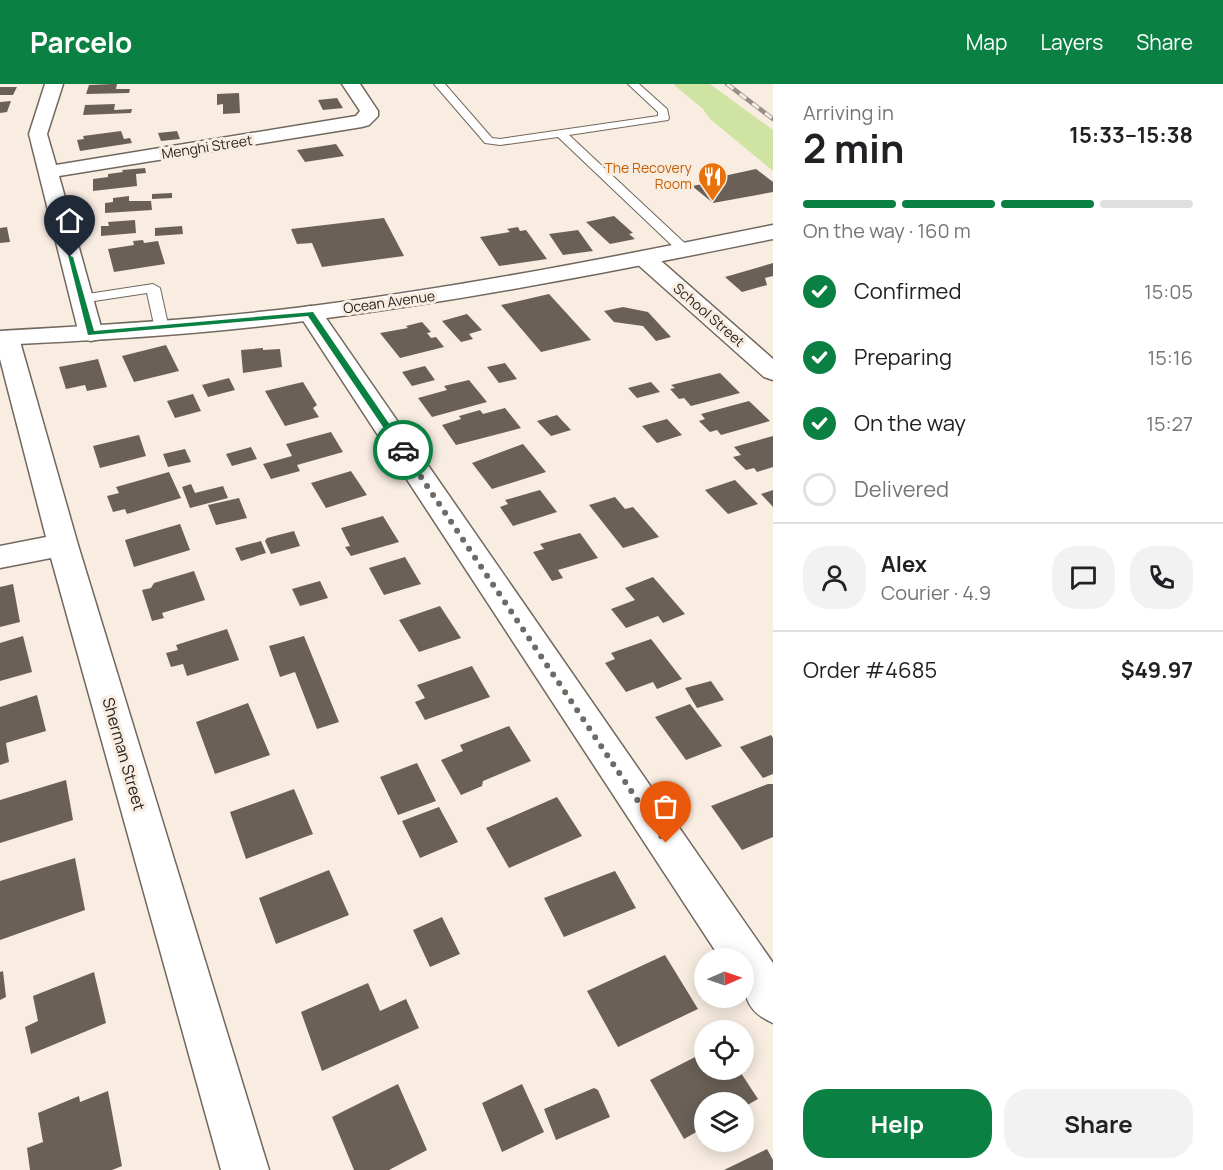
<!DOCTYPE html>
<meta charset="utf-8">
<style>
:root{--surface:#fff;--page:#f2f2f2;--text:#202124;--muted:#757577;--line:#e0e0e0;--accent:#0b8043}
body{margin:0;font-family:Manrope,sans-serif;background:var(--page);color:var(--text);height:100vh;display:flex;flex-direction:column;font-size:22px;white-space:nowrap}
*{box-sizing:border-box;margin:0}
p{font-size:20px;color:var(--muted)}
.icon{flex:none;width:33px;height:33px;fill:none;stroke:currentColor;stroke-width:2;stroke-linecap:round;stroke-linejoin:round}
.map{position:relative;flex:1;overflow:hidden}
.details{display:flex;flex-direction:column;background:var(--surface);width:450px}
.details>*{flex:none}
.needle{width:39px;rotate:88deg}
.buttons{position:absolute;left:694px;top:864px;display:grid;gap:12px}
.buttons a{display:grid;place-items:center;width:60px;height:60px;border-radius:50%;background:var(--surface);box-shadow:0 3px 15px #0003;font-size:30px}
.pin{position:absolute;display:grid;place-items:center;width:51px;height:51px;color:#fff;margin:-62px -26px;border-radius:50% 50% 50% 0;rotate:-45deg;box-shadow:0 0 6px #0007}
.pin .icon{rotate:45deg}
.courier{position:absolute;display:grid;place-items:center;width:60px;height:60px;margin:-30px;border:4px solid #0b8043;border-radius:50%;background:#fff;color:#222;box-shadow:0 2px 8px #0007}
.headline em{font-style:normal;font-weight:700}
.headline div{display:flex;flex-direction:column-reverse}
.headline{display:flex;align-items:center;justify-content:space-between;height:102px;padding:0 30px}
h1{font-size:39px;font-weight:700;line-height:45px}
.bar{display:grid;grid-template-columns:repeat(4,1fr);gap:9px 6px;align-content:center;height:72px;padding:0 30px}
.bar i{height:8px;border-radius:4px;background:var(--line)}
.bar .current{background:var(--accent)}
.bar p{grid-column:span 4}
.line{display:flex;align-items:center;gap:15px;padding:0 30px;border-top:2px solid var(--line)}
.line div{flex:1}
.round{display:grid;place-items:center;flex:none;width:63px;height:63px;border-radius:24px;background:var(--page)}
ol{padding:0 30px;list-style:none}
li{display:flex;align-items:center;gap:18px;height:66px}
li p{margin-inline-start:auto}
li .icon{padding:6px;border-radius:50%;background:var(--accent);color:#fff;stroke-width:4}
li:last-child{color:var(--muted)}
li i{width:33px;height:33px;border:3px solid var(--line);border-radius:50%}
.action{display:flex;gap:12px;margin-top:auto;padding:12px 30px}
.action a{flex:1;height:69px;border-radius:24px;background:var(--accent);color:#fff;font-size:24px;font-weight:700;line-height:69px;text-align:center}
.action a+a{background:var(--page);color:var(--text)}
header{display:flex;align-items:center;gap:36px;box-sizing:border-box;height:84px;padding:0 30px;background:var(--accent);color:#fff}
header strong{font-size:28px}
nav{display:flex;gap:33px;margin-inline-start:auto;font-size:21px}
main{display:flex;flex:1;min-height:0}
.map>svg:first-child{display:block}
.green{fill:#cfe4a2}
.building{fill:#6a6057}
.lines{fill:none;stroke-linecap:round;stroke-linejoin:round}
.lane-casing{stroke:#71675e;stroke-width:2}
.street-casing{stroke:#71675e;stroke-width:3}
.secondary-casing{stroke:#71675e;stroke-width:3}
.lane{fill:#fff;fill-rule:evenodd}
.street{fill:#fff;fill-rule:evenodd}
.secondary{fill:#fff;fill-rule:evenodd}
.rail-casing{stroke:#989088;stroke-width:4.5}
.rail{stroke:#f9ede2;stroke-width:3;stroke-dasharray:8;stroke-linecap:butt}
.route{fill:#0b8043}
.done{stroke:#716a64;stroke-width:6;stroke-dasharray:0 10.8}
.labels{text-anchor:middle;stroke-width:6;stroke-linejoin:round;paint-order:stroke}
.far-street-label{font-size:14px;fill:#282420;stroke:#f9ede2}
.far-food-label{font-size:14px;fill:#c56008;stroke:#f9ede2;text-anchor:end}
.street-label{font-size:16px;fill:#282420;stroke:#f9ede2}
</style>
<header>
<strong>Parcelo</strong>
<nav><a>Map</a><a>Layers</a><a>Share</a></nav>
</header>
<main>
<div class="map">
<svg width="773" height="1086" viewBox="0 0 773 1086">
<rect width="100%" height="100%" fill="#f9ede2"/>
<path class="green" d="M673,0H710L773,46V87L710,35L703,25Z"/>
<path class="building" d="M113,0H117L116,5H130L129,9L86,10L89,1Z
M0,3H17L13,11H0Z
M239,9L240,29L223,30V20L217,21V10Z
M337,14L343,24L323,26L318,16Z
M11,17L7,28L0,29V18Z
M115,20L114,26L132,25L131,29L83,31L85,21Z
M121,47L124,55L130,54L132,59L80,67L77,56L84,55L83,52Z
M177,47L180,55L161,57L158,49Z
M336,60L344,72L305,78L297,66Z
M145,84L146,89L136,90L137,102L93,107V95L108,93V90L123,88L122,86Z
M756,85L773,98V108L713,119L692,102L708,99L704,96H723L719,93Z
M172,109V114L152,115V110Z
M129,112V117H151L152,126L105,129V119L113,118V114Z
M614,132L633,149L629,150L635,155L610,160L586,138Z
M384,134L404,172L322,183L312,159L297,160L291,145Z
M135,136L136,149L101,152V142H109L108,138Z
M182,142L183,150L155,152V144Z
M7,143L10,158L0,159V144Z
M518,143L520,147L526,146L547,175L499,182L480,153L510,148L507,145Z
M578,146L593,167L563,171L549,150Z
M143,156L144,159L158,157L165,180L114,188L108,165L134,161L133,157Z
M773,179V192L765,194L767,201L742,208L725,193Z
M549,210L591,256L541,268L501,221Z
M623,223L648,228L671,253L656,257L643,242L614,238L604,227Z
M467,230L482,246L469,250L473,255L461,258L442,237Z
M422,238L431,248L427,249L431,254L436,253L444,263L400,274L380,249L408,244L406,242Z
M166,261L179,287L134,298L122,272Z
M263,264V266L280,265L282,283L243,289L241,266Z
M98,275L107,303L87,307L85,301L66,305L59,283Z
M505,279L517,295L499,299L487,283Z
M425,282L435,296L412,302L402,288Z
M720,289L740,309L691,322L684,314L679,315L670,305L675,304L671,301Z
M229,294L235,306L208,313L202,301Z
M469,296L487,318L432,333L418,314L447,306L444,302Z
M303,298L317,321L313,324L319,333L285,342L265,307Z
M651,298L660,308L637,314L628,304Z
M193,310L201,327L175,334L167,317Z
M749,317L770,337L721,351L717,346L710,348L699,337L705,335L701,330Z
M505,324L521,344L456,361L442,341L461,335L459,332L480,326L483,330Z
M557,331L571,346L551,352L537,337Z
M667,335L682,351L657,359L642,342Z
M331,348L343,368L297,381L300,387L271,395L263,380L292,372L286,360Z
M139,351L146,372L100,384L93,362Z
M773,352V383L757,388L754,384L746,386L733,373L741,371L734,363Z
M523,360L546,388L492,405L472,379Z
M251,363L257,375L232,382L226,370Z
M185,365L191,378L168,383L163,370Z
M351,387L367,411L326,424L311,399Z
M169,388L181,414L127,430L125,425L113,428L107,412L119,409L116,403Z
M735,396L758,420L728,430L705,406Z
M191,400L195,409L223,402L228,414L190,424L182,403Z
M540,406L557,428L513,442L500,423L508,420L505,416Z
M773,406V423L761,410Z
M615,413L625,425L633,423L659,453L623,464L589,421Z
M239,414L247,434L216,441L208,421Z
M383,432L399,458L351,472L345,463L350,462L341,444Z
M180,440L190,466L134,483L125,456Z
M294,447L300,462L271,470L265,457L267,454Z
M580,449L598,474L558,486L563,494L552,497L533,468L544,465L540,460Z
M261,457L266,469L241,477L235,464Z
M405,473L421,500L384,511L369,484Z
M194,487L205,516L162,529L164,534L152,537L142,506L151,504L154,499Z
M653,493L685,530L663,539L658,532L626,544L611,525L635,516L625,504Z
M320,497L328,514L300,522L292,505Z
M13,500L20,538L0,543V503Z
M440,522L461,554L419,568L399,536Z
M227,545L239,576L187,592L183,580L171,583L166,569L178,566L176,561Z
M23,552L32,588L0,597V559Z
M304,552L339,638L317,645L295,588L280,593L269,562Z
M651,555L682,595L657,605L653,598L626,608L605,579L615,575L611,569Z
M472,582L490,613L425,636L415,618L425,614L417,601Z
M711,597L724,616L697,624L685,604Z
M37,611L46,647L6,659L9,678L0,681V623Z
M248,619L270,671L215,690L196,638Z
M690,620L722,662L686,676L655,633Z
M509,642L531,677L483,697L482,702L461,711L441,676L463,667L460,661Z
M771,651L773,654V690L763,694L740,663Z
M417,679L436,717L398,731L380,693Z
M66,696L73,736L0,759V716Z
M768,700H773V753L742,766L711,722Z
M294,705L313,750L246,775L230,728Z
M557,713L582,752L509,784L486,744Z
M439,723L458,758L420,774L402,737Z
M75,774L85,826L0,856V797Z
M329,786L349,831L276,860L259,814Z
M615,787L636,824L564,853L544,814Z
M442,833L460,870L430,883L413,846Z
M665,871L698,925L618,963L587,907Z
M3,887L6,913L0,916V888Z
M94,888L106,939L31,970L25,943L38,937L33,912Z
M368,899L380,927L406,915L419,944L322,987L301,928Z
M705,968V986H739L758,1015L744,1023V1018H705V1043L684,1055L650,996Z
M398,1000L427,1066L389,1086H354L332,1033Z
M522,1000L544,1048L502,1068L482,1019Z
M594,1004L598,1006L610,1033L556,1056L544,1025Z
M108,1007L122,1082L112,1086H30L27,1064L43,1058L38,1029L79,1012L80,1018Z
M767,1065L773,1076V1086H724Z"/>
<g class="lines">
<defs>
<path id="lane" d="M434,0H445L492,54L500,55L658,32V28L628,0H639L667,25L669,34L668,36L569,51L692,166L685,170L680,169L558,53L500,61L485,59Z
M153,200L160,204L169,245L162,249L155,245L147,209L81,219L74,215L81,211Z"/>
<path id="street" d="M45,0H63L47,50L56,81L356,32L360,27L342,0H360L378,27V32L369,41L362,43L59,92L103,250L100,255L91,257L82,255L79,250L29,50Z
M644,167L652,169L773,275V296L764,293L636,179L633,174L636,169Z
M310,222L319,224L773,879V939C741,925 744,905 744,874H720L298,229L301,224Z
M7,247L16,249L19,254L78,461L269,1086H221L51,474L0,484V462L46,453L0,275V248Z"/>
<path id="secondary" d="M773,141V155C620,186 467,216 312,236C209,250 104,256 0,261V247C104,241 209,235 312,222C467,202 620,172 773,141Z"/>
</defs>
<use href="#lane" class="lane-casing"/>
<use href="#street" class="street-casing"/>
<use href="#secondary" class="secondary-casing"/>
<use href="#lane" class="lane"/>
<use href="#street" class="street"/>
<use href="#secondary" class="secondary"/>
<defs>
<path id="rail" d="M727,0L773,35"/>
</defs>
<use href="#rail" class="rail-casing"/>
<use href="#rail" class="rail"/>
</g>
<path class="route" d="M68,171L73,173L94,247L313,228L407,366L400,368L308,232L88,251Z"/>
<g class="lines">
<path class="done" d="M403,366L666,759"/>
</g>
<defs>
<symbol id="restaurant-pin" viewBox="-11 -11 22 30"><path d="M0 17L-7.5 6A9.5 9.5 0 1 1 7.5 6Z" fill="#e8710a" stroke="#f9ede2"/><path d="M-5-6h1v4h1v-4h1v4h1v-4h1v5L-1.5 .5V6h-2V.5L-5-1ZM5-6V6H3V1.5H1.5Q1.5-4 5-6Z" fill="#fff"/></symbol>
</defs>
<g fill-rule="evenodd">
<use href="#restaurant-pin" x="696" y="76" width="33" height="45"/>
</g>
<g class="labels">
<g class="far-street-label">
<text transform="translate(207 63) rotate(-9)" y="5">Menghi Street</text>
<text transform="translate(389 218) rotate(-8)" y="5">Ocean Avenue</text>
<text transform="translate(709 231) rotate(41)" y="5">School Street</text>
</g>
<g class="far-food-label">
<text x="692" y="89">The Recovery<tspan x="692" dy="16">Room</tspan></text>
</g>
<g class="street-label">
<text transform="translate(124 670) rotate(74)" y="6">Sherman Street</text>
</g>
</g>
</svg>
<div class="buttons">
<a><svg class="needle" viewBox="-14 -14 28 28"><path d="M0-13l5 13h-10z" fill="#e53935"/><path d="M0 13l5-13h-10z" fill="#757577"/></svg></a>
<a><svg class="icon" aria-label="locate" viewBox="0 0 24 24"><circle cx="12" cy="12" r="6"/><path d="M12 2v4M12 18v4M2 12h4M18 12h4"/></svg></a>
<a><svg class="icon" aria-label="layers" viewBox="0 0 24 24"><path d="M12 4l9 5-9 5-9-5zM3 14l9 5 9-5"/></svg></a>
</div>
<div class="pin" style="left:666px;top:759px;background:#ea580c"><svg class="icon" aria-label="bag" viewBox="0 0 24 24"><path d="M5 8h14l-1 12H6zM9 8a3 3 0 0 1 6 0"/></svg></div>
<div class="pin" style="left:70px;top:173px;background:#1f2937"><svg class="icon" aria-label="home" viewBox="0 0 24 24"><path d="M3 11l9-7 9 7M6 9v11h12V9"/></svg></div>
<div class="courier" style="left:403px;top:366px"><svg class="icon" aria-label="car" viewBox="0 0 24 24"><path d="M5 17H2v-5l4-1 3-4h7l3 4 3 1v5h-3M9 17h6M6 11h13"/><circle cx="7" cy="17" r="2"/><circle cx="17" cy="17" r="2"/></svg></div>
</div>
<section class="details">
<div class="headline"><div><h1>2 min</h1><p>Arriving in</p></div><em>15:33–15:38</em></div>
<div class="bar"><i class="current"></i><i class="current"></i><i class="current"></i><i></i><p>On the way · 160 m</p></div>
<ol>
<li><svg class="icon" aria-label="check" viewBox="0 0 24 24"><path d="M5 12l5 5 9-10"/></svg>Confirmed<p>15:05</p></li>
<li><svg class="icon" aria-label="check" viewBox="0 0 24 24"><path d="M5 12l5 5 9-10"/></svg>Preparing<p>15:16</p></li>
<li><svg class="icon" aria-label="check" viewBox="0 0 24 24"><path d="M5 12l5 5 9-10"/></svg>On the way<p>15:27</p></li>
<li><i></i>Delivered</li>
</ol>
<div class="line" style="height:108px"><a class="round"><svg class="icon" aria-label="person" viewBox="0 0 24 24"><circle cx="12" cy="8" r="4"/><path d="M4 21q1-7 8-7t8 7"/></svg></a><div><b>Alex</b><p>Courier · 4.9</p></div><a class="round"><svg class="icon" aria-label="chat" viewBox="0 0 24 24"><path d="M4 5h16v11H9l-5 4z"/></svg></a><a class="round"><svg class="icon" aria-label="phone" viewBox="0 0 24 24"><path d="M5 4h4l2 5-3 2q2 4 5 5l2-3 5 2v4C11 20 4 13 5 4z"/></svg></a></div>
<div class="line" style="height:78px"><div>Order #4685</div><b>$49.97</b></div>
<div class="action"><a>Help</a><a>Share</a></div>
</section>
</main>
